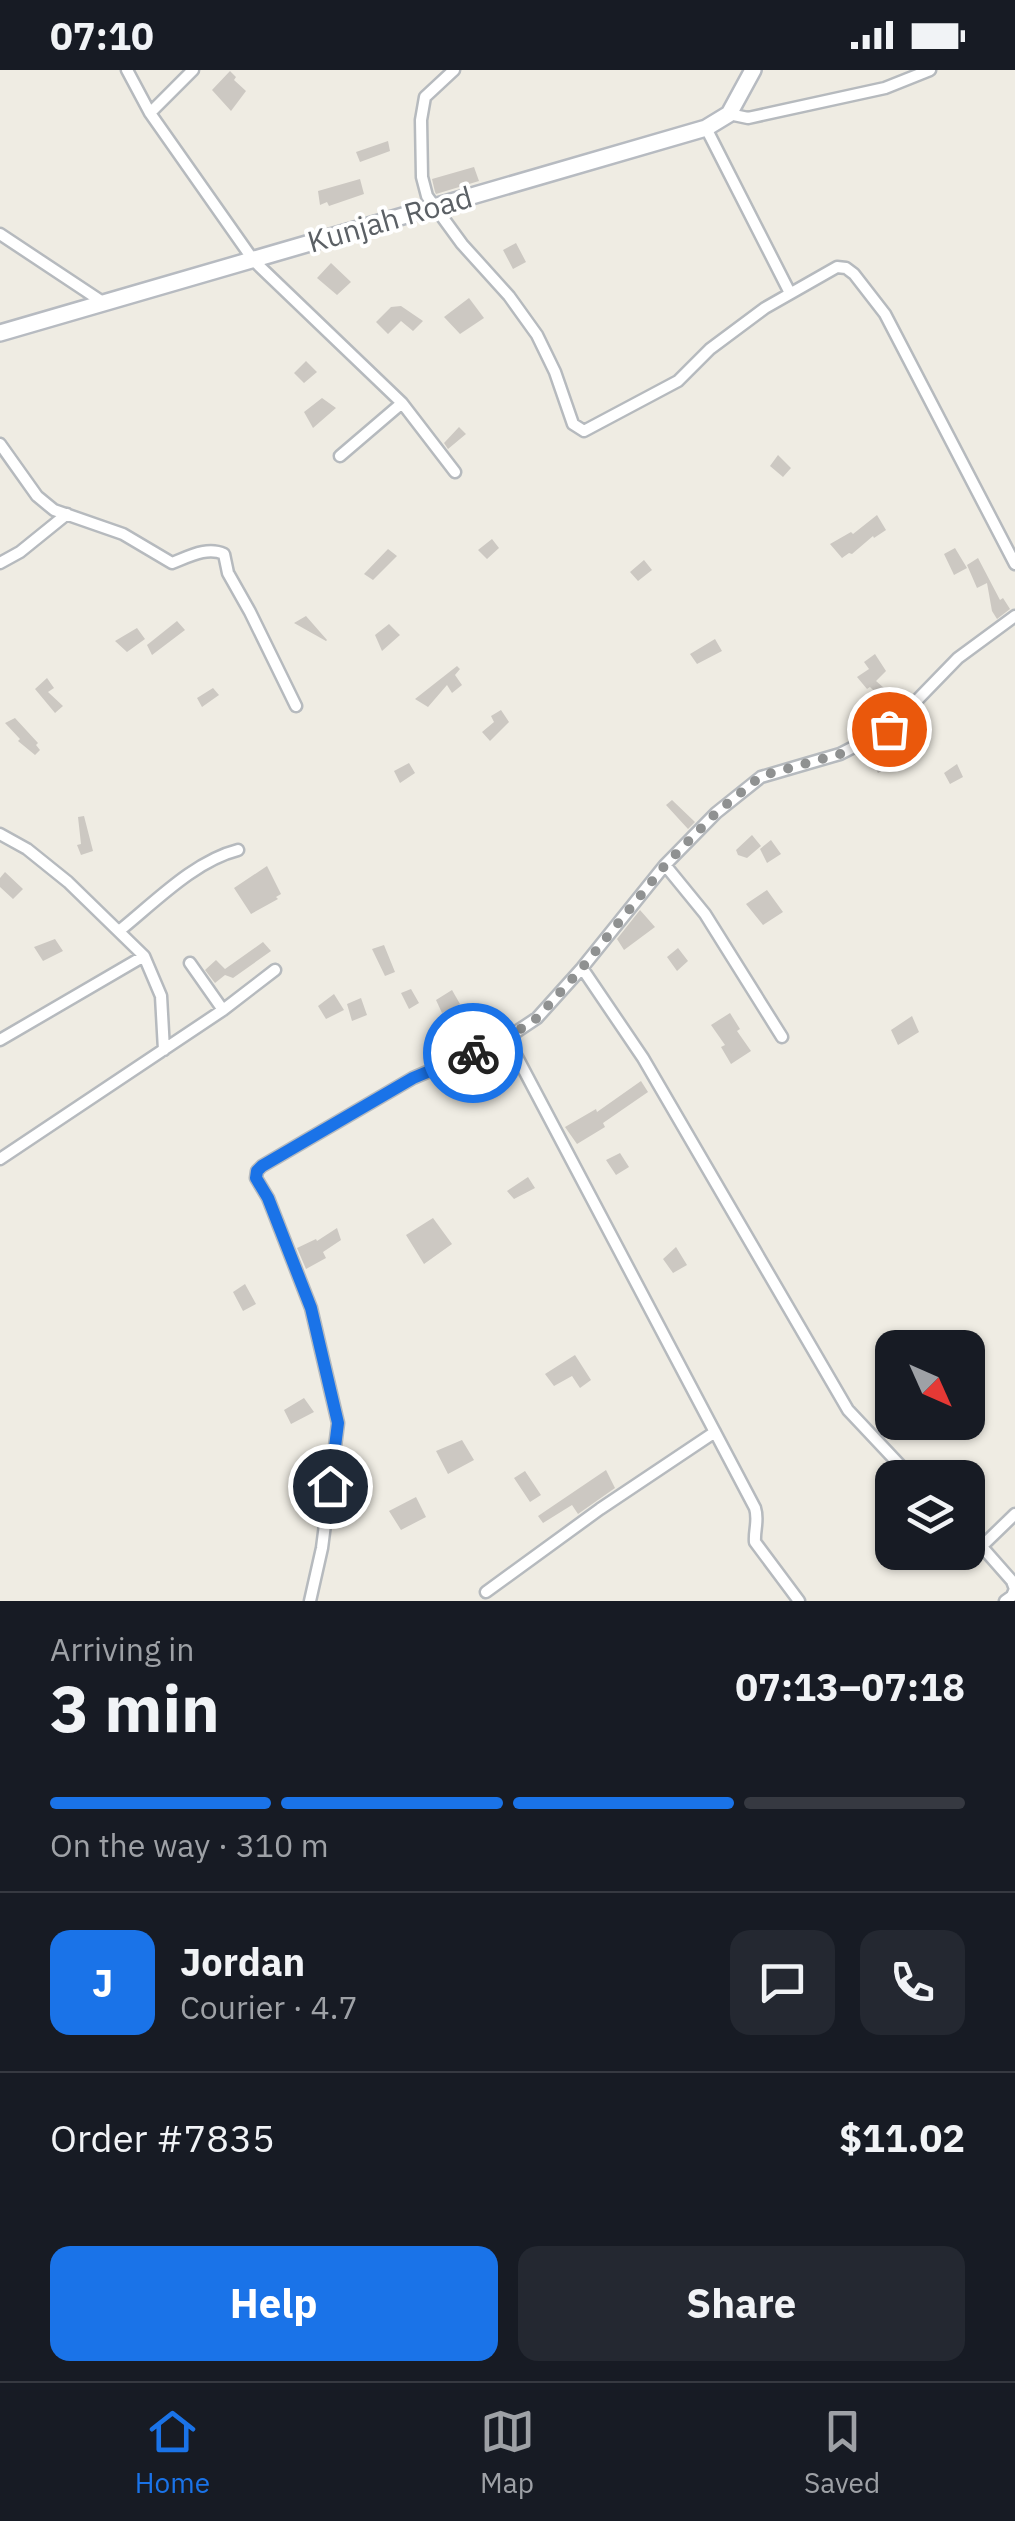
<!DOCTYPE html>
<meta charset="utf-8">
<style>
:root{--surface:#171b24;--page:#242831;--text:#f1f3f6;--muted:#9ea1a6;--line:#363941;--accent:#1a73e8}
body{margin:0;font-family:"IBM Plex Sans",sans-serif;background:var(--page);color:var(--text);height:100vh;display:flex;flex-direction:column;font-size:38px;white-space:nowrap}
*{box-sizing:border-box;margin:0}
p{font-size:32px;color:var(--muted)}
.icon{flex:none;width:55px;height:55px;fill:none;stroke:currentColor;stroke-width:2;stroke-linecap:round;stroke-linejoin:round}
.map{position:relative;height:1531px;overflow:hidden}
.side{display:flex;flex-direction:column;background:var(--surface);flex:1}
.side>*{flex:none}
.needle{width:65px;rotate:135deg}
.fabs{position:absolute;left:875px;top:1260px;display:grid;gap:20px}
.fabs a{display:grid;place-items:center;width:110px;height:110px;border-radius:20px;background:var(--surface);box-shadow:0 2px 8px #0004;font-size:50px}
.pin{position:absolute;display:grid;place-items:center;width:85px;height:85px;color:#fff;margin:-42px;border:5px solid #fff;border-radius:50%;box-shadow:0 2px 10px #0007}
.courier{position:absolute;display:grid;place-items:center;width:100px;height:100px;margin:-50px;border:8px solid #1a73e8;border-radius:50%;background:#fff;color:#222;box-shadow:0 2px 12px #0007}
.head em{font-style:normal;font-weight:700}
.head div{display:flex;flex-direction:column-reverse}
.head{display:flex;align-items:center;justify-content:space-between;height:170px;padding:0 50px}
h1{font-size:65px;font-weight:700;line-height:75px}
.bar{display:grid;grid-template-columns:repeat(4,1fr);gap:15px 10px;align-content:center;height:120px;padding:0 50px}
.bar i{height:12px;border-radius:8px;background:var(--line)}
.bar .active{background:var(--accent)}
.bar p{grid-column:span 4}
.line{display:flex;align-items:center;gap:25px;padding:0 50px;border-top:2px solid var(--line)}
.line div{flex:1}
.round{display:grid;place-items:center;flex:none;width:105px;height:105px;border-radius:20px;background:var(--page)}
.primary-button{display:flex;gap:20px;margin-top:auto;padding:20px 50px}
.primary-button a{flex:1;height:115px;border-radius:20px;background:var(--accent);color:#fff;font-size:40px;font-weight:700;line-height:115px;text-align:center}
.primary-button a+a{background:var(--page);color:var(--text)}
.status{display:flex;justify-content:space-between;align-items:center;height:70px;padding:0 50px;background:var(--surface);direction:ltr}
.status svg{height:28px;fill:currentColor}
.tab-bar{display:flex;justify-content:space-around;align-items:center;height:140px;border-top:2px solid var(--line);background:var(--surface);font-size:28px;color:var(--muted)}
.tab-bar a{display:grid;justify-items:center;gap:5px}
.tab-bar .active{color:var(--accent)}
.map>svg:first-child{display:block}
.building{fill:#ccc8c2}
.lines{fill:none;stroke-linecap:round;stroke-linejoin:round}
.street-casing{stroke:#b6babe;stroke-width:15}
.secondary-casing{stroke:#b7bbc1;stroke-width:20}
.street{stroke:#fff;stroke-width:10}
.secondary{stroke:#fff;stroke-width:15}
.done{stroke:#8f9191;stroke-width:10;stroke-dasharray:0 18}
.route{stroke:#1a73e8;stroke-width:12}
.labels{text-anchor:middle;stroke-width:8;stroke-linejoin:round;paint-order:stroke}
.street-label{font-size:30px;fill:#5b6065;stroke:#fff}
</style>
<div class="status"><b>07:10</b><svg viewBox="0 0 49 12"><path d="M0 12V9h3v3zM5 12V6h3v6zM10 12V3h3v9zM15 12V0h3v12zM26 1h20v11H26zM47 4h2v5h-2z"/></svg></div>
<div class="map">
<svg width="1015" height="1531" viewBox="0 0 1015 1531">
<rect width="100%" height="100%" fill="#efece3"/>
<path class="building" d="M230,1L236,7L234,10L246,21L231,41L212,20Z
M388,71L390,81L360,92L356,82Z
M474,97L479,111L436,124L435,122L432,109Z
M360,109L364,124L329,136L327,132L320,135L318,121Z
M516,173L526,192L513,199L503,180Z
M331,193L351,212L337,225L317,208Z
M469,228L484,248L460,264L444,247Z
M401,236L423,251L413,261L401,251L388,264L376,252L391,237Z
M306,291L317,302L304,313L294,303Z
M322,328L336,338L313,358L304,342Z
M459,357L466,364L448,379L444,373Z
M778,385L791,398L783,407L770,396Z
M877,445L886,460L874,468L873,466L852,484L849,483L842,488L830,474L851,462L853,464Z
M492,469L499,478L487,489L478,480Z
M955,478L967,498L954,505L944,484Z
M388,479L397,486L373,510L364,504Z
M978,488L1000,530L1003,528L1010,539L997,549L992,541L987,513L977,518L967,495Z
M644,490L652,500L638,511L630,502Z
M306,546L327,570L326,571L294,553Z
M177,551L185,560L152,585L147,575Z
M389,554L400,565L382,581L375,565Z
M137,558L145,569L127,582L115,571Z
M715,569L722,581L697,594L690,584Z
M875,584L886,601L876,611L899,631L891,638L870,617L867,619L857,607L869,599L864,592Z
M457,596L460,599L455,605L462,615L452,623L447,615L428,637L415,629Z
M47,608L54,618L48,622L63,636L55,643L35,619Z
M213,618L219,625L202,637L197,628Z
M501,640L509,652L490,671L482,662L494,652L491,646Z
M15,648L38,673L36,675L40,680L35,685L18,671L20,669L5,653Z
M878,675L890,696L878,703L866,681Z
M409,693L415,703L400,713L394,701Z
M957,694L963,707L950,714L944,703Z
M672,730L695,752L688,759L666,735Z
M84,746L93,781L81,785L77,775L81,774L78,747Z
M752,765L761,776L747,788L738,785L736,780Z
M771,770L781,784L767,793L760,779Z
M267,796L281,824L276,827L278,829L251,844L234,818Z
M5,802L23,819L13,829L0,817V808Z
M767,820L783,842L763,855L746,834Z
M640,840L655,857L624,880L617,869Z
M55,869L63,881L43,891L34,877Z
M263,872L271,881L233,908L225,905L215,913L205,900L216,890L225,899Z
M384,875L395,902L385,906L372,879Z
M678,878L688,891L677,901L667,887Z
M411,919L419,933L409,939L401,923Z
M452,920L460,934L442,943L436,930Z
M334,924L344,940L326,949L318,936Z
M361,928L367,945L352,951L347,934Z
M730,943L740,959L737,961L751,981L731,994L721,977L725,975L711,955Z
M912,946L919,962L898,975L891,960Z
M641,1011L648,1022L603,1053L605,1057L577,1074L565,1057L596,1039L597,1042Z
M620,1083L629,1097L616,1105L606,1090Z
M528,1107L535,1118L514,1129L507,1121Z
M433,1148L452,1174L424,1194L406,1165Z
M337,1158L341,1170L323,1182L326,1188L306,1199L297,1178L316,1169L317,1171Z
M676,1177L687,1195L673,1203L663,1189Z
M245,1214L256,1234L243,1241L233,1222Z
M575,1285L591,1310L580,1318L572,1306L554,1316L545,1304Z
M304,1328L314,1342L291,1354L284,1340Z
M462,1370L474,1390L448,1404L436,1381Z
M606,1400L615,1418L578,1444L572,1435L543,1453L538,1446Z
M525,1401L541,1425L530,1432L514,1408Z
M416,1427L426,1447L401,1460L389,1441Z"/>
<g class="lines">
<defs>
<path id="street" d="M127,0L150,43L254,191L402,333L455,402
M454,0L425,27L421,50L422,107L427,126L462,174L509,226L537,265L555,302L573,354L584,361L678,311L710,279L765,238L837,197L846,198L854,204L885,244L1015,494
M150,43L193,0
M729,44L748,48L885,18L930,0
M706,58L790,223
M0,164L104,233
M0,374L37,426L54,440L123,464L172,493C188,487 207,476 224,484L228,503L250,542L296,636
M340,386L402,333
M0,493L20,482L67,444
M0,764L27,779L68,812L144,886L161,926L164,980
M665,795L705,844L782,967
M119,861C154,833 194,791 238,780
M190,893L223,940
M582,898L643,988L848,1340L912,1408
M507,968L755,1438C759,1450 754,1460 755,1472L799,1531
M0,970L144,886
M0,1089L223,940L275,900
M968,1461L1012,1511L1015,1519L1012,1526L1005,1531
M982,1476L1015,1444
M486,1522L600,1439L715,1362
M310,1531L322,1478L338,1353L311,1238L268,1128L256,1108L257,1101L262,1096L413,1008L507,968L537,948L582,898L665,795L716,743L761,707L840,684L889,659L958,588L1015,546"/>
<path id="secondary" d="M0,263L706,58L729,44L753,0"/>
</defs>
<use href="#street" class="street-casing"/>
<use href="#secondary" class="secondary-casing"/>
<use href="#street" class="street"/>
<use href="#secondary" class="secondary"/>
</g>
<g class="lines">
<path class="done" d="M473,983L507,968L537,948L582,898L666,794L716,743L761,706L840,684L889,659"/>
<path class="route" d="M330,1416L338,1353L311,1238L268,1128L256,1108L257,1101L262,1096L413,1008L473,983"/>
</g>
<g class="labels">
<g class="street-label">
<text transform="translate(390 150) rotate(-16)" y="10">Kunjah Road</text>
</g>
</g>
</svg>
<div class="fabs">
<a><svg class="needle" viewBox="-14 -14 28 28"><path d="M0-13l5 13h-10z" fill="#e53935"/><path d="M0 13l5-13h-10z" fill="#9ea1a6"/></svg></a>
<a><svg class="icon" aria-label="layers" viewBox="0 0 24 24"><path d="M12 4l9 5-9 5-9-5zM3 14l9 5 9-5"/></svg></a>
</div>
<div class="pin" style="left:889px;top:659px;background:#ea580c"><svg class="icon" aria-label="bag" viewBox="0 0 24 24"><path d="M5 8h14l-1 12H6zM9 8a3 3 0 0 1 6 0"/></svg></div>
<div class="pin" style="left:330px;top:1416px;background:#1f2937"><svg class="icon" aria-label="home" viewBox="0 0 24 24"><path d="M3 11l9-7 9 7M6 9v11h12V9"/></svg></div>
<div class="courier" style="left:473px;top:983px"><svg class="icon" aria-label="bike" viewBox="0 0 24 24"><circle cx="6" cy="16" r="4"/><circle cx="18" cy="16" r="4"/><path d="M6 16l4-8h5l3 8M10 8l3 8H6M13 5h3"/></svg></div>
</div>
<section class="side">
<div class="head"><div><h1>3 min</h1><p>Arriving in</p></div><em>07:13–07:18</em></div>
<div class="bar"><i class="active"></i><i class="active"></i><i class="active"></i><i></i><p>On the way · 310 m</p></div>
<div class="line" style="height:180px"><b class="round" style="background:var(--accent);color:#fff">J</b><div><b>Jordan</b><p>Courier · 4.7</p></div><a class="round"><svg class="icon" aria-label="chat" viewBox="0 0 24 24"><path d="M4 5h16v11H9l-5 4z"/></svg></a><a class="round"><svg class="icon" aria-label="phone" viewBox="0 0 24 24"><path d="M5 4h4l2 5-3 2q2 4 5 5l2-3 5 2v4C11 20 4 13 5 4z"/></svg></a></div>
<div class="line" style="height:130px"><div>Order #7835</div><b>$11.02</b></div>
<div class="primary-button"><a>Help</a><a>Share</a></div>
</section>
<nav class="tab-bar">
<a class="active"><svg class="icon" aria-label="home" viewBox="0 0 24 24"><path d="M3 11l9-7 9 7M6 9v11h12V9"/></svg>Home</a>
<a><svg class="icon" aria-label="map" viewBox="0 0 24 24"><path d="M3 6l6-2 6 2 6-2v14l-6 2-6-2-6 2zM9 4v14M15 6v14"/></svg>Map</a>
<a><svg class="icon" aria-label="saved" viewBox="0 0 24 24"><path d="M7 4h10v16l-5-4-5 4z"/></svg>Saved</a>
</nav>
